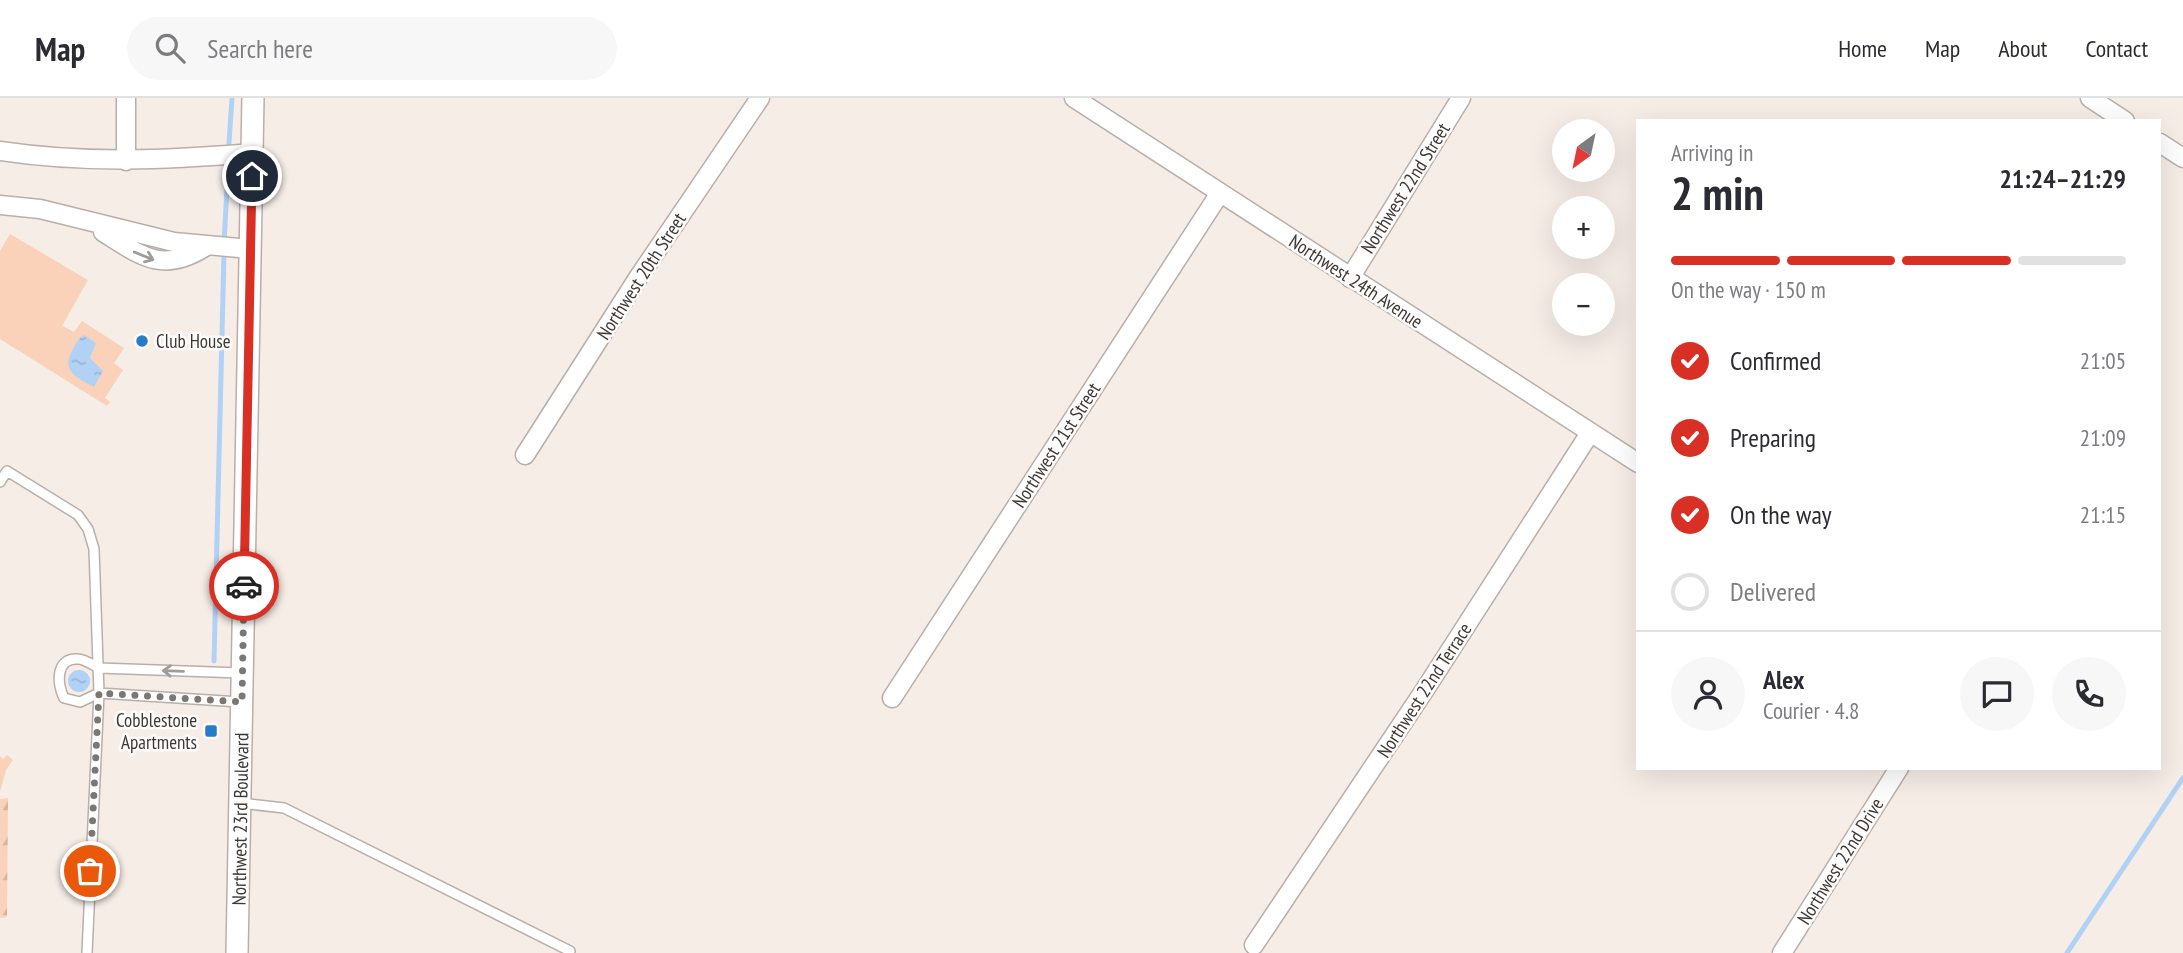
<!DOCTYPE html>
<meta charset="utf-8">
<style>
:root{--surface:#fff;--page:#f7f7f7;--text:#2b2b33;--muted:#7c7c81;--line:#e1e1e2;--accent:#d93025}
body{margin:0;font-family:"PT Sans Narrow",sans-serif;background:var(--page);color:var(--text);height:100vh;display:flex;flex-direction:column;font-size:26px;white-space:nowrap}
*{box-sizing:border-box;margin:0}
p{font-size:23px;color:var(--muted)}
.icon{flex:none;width:38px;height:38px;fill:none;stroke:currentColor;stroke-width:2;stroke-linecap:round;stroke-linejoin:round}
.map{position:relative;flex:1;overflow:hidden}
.side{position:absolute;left:1636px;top:21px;width:525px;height:651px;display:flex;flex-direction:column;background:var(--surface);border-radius:0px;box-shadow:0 7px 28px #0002}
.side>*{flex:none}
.needle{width:46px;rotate:213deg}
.controls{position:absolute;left:1552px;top:21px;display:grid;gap:14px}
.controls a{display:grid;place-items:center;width:63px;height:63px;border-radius:50%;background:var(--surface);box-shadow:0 7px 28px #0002;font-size:35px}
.pin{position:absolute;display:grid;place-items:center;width:60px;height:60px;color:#fff;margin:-30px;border:4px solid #fff;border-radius:50%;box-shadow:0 2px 7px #0007}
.courier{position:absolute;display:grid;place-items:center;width:70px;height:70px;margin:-35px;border:5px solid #d93025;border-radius:50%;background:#fff;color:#222;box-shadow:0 2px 9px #0007}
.overview em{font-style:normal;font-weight:600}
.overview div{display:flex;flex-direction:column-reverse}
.overview{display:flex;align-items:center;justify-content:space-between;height:119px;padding:0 35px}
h1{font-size:46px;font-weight:600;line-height:52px}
.bar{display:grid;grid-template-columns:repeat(4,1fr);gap:10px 7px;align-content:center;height:84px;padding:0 35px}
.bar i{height:9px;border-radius:5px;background:var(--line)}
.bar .on{background:var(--accent)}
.bar p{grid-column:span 4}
.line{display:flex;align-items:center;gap:18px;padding:0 35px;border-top:2px solid var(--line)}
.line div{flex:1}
.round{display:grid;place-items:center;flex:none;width:74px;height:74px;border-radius:37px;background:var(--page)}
ol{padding:0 35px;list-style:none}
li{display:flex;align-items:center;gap:21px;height:77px}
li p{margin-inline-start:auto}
li .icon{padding:7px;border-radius:50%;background:var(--accent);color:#fff;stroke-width:4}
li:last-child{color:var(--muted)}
li i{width:38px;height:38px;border:4px solid var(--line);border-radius:50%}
header{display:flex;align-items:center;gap:42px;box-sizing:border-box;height:98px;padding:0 35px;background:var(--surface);border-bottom:2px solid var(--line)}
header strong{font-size:33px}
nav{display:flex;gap:38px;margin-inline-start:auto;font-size:24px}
.search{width:490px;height:63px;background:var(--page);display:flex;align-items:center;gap:18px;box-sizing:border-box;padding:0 24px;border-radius:38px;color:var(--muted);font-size:26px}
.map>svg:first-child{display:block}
.forest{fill:url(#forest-firs)}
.pitch{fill:#f9d2b9}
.water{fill:url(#water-ripples)}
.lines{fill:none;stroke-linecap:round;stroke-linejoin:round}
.stream{stroke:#b1d2f5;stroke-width:5}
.service-casing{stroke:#b9afa9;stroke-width:12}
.minor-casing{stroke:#b9afa9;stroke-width:21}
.tertiary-casing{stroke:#b9afa9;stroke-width:24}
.service{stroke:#fff;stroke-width:9}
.minor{stroke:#fff;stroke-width:18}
.tertiary{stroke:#fff;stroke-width:21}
.oneway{stroke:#9e9c9a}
.done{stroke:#7d7773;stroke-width:7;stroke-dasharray:0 12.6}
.route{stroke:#d93025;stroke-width:9}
.poi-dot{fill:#267cca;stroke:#fefcfb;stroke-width:2.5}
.labels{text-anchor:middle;stroke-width:5;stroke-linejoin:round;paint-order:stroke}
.street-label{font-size:19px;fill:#3c3835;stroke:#fefcfb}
.poi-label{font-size:19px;fill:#3c3835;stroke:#fefcfb;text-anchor:start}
</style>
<header>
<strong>Map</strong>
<div class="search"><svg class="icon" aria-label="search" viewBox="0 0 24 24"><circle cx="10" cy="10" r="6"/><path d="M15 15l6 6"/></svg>Search here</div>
<nav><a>Home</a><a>Map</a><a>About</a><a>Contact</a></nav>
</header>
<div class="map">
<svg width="2183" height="855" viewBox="0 0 2183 855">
<defs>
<pattern id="forest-firs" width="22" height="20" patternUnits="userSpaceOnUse" patternTransform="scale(1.75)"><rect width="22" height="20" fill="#f9d2b9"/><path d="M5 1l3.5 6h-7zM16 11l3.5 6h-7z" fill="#d6b5a0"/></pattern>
<pattern id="water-ripples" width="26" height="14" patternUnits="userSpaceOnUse" patternTransform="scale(1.75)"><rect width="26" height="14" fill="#b1d2f5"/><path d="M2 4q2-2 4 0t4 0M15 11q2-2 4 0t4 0" fill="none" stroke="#99b5d3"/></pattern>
</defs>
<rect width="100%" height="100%" fill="#f7ede7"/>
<path class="forest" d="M8,700L7,819L0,820V701Z"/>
<path class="pitch" d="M10,136L88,182L61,230L63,228L74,234L82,223L124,250L114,265L123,272L105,300L110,304L107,308L0,241V153Z
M7,657L13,662L6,672L0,694V658L3,661Z"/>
<path class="water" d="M84,237L96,245L90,260L103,273L94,289C76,279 60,273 73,251C76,245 78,241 84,237Z
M68 583a11 11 0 1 1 22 0a11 11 0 1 1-22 0Z"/>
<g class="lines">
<path class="stream" d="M229,45L232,0
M224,145L228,72
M214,563L224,155
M2067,855L2183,680"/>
<defs>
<path id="service" d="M0,384L7,373L78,417L88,431L94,451L99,595L87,855
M240,604L99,595L80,604L64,600C57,587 55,559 78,561C84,561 93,567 99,570L241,575
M240,705L284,710L570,853"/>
<path id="minor" d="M126,0V63
M1074,0L1638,365
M2090,0L2125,23
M2160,45L2183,60
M0,53C86,66 166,62 253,55
M0,107L40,111L174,144L250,151
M103,134C141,158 162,176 205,149
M1350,180L1461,0
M525,357L638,180L760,0
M892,600L1220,95
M1254,847L1426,590L1590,335
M1782,855L1899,670"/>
<path id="tertiary" d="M237,855L253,0"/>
</defs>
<use href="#service" class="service-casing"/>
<use href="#minor" class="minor-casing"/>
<use href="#tertiary" class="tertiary-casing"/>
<use href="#service" class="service"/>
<use href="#minor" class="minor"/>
<use href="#tertiary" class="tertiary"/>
</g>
<defs><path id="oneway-shaft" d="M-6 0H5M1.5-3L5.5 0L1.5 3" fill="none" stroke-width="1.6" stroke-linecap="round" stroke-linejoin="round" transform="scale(1.75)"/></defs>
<g class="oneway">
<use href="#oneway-shaft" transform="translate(144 158) rotate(22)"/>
<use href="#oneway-shaft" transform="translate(173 573) rotate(-178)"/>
</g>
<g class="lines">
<path class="done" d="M90,773L99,595L242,604L244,488"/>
<path class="route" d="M244,488L252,78"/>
</g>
<g class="poi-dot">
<circle cx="142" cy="243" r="7"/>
<rect x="204" y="626" width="14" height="14" rx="3.5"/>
</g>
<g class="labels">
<g class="street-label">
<text transform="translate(1405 90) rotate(-58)" y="7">Northwest 22nd Street</text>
<text transform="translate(641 178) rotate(-57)" y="7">Northwest 20th Street</text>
<text transform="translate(1356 183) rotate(33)" y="7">Northwest 24th Avenue</text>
<text transform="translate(1056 347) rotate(-57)" y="7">Northwest 21st Street</text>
<text transform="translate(1424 592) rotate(-57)" y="7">Northwest 22nd Terrace</text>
<text transform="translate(240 721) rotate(-89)" y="7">Northwest 23rd Boulevard</text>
<text transform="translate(1840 763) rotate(-58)" y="7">Northwest 22nd Drive</text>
</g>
<g class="poi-label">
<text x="156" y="250">Club House</text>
<text x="197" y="629" text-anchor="end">Cobblestone<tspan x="197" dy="22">Apartments</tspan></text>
</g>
</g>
</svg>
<div class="controls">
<a><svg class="needle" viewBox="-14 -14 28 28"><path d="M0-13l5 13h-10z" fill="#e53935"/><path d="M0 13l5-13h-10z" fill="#7c7c81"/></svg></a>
<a>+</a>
<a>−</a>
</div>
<div class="pin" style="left:90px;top:773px;background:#ea580c"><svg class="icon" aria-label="bag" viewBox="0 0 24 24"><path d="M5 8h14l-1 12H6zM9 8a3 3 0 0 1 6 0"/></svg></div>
<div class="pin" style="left:252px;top:78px;background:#1f2937"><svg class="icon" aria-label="home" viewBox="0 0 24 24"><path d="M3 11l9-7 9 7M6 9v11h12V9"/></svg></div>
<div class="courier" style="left:244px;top:488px"><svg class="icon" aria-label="car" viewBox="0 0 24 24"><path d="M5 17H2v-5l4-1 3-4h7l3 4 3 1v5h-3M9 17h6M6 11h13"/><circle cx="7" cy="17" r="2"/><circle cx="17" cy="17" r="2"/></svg></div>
<section class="side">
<div class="overview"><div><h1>2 min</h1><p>Arriving in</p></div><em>21:24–21:29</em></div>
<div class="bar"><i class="on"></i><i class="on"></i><i class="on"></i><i></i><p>On the way · 150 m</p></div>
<ol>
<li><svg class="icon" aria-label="check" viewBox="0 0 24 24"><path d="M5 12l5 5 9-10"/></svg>Confirmed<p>21:05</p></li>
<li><svg class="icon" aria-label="check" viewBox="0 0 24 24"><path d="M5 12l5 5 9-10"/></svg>Preparing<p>21:09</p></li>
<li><svg class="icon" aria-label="check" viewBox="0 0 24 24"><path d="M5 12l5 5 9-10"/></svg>On the way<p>21:15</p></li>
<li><i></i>Delivered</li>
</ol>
<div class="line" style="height:126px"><a class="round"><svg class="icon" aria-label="person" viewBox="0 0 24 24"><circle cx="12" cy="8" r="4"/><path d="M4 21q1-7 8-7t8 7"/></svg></a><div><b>Alex</b><p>Courier · 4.8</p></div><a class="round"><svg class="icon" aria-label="chat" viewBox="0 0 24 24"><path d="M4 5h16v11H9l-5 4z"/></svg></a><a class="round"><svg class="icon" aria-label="phone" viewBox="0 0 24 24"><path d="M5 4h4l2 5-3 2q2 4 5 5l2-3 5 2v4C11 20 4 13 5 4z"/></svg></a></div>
</section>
</div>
